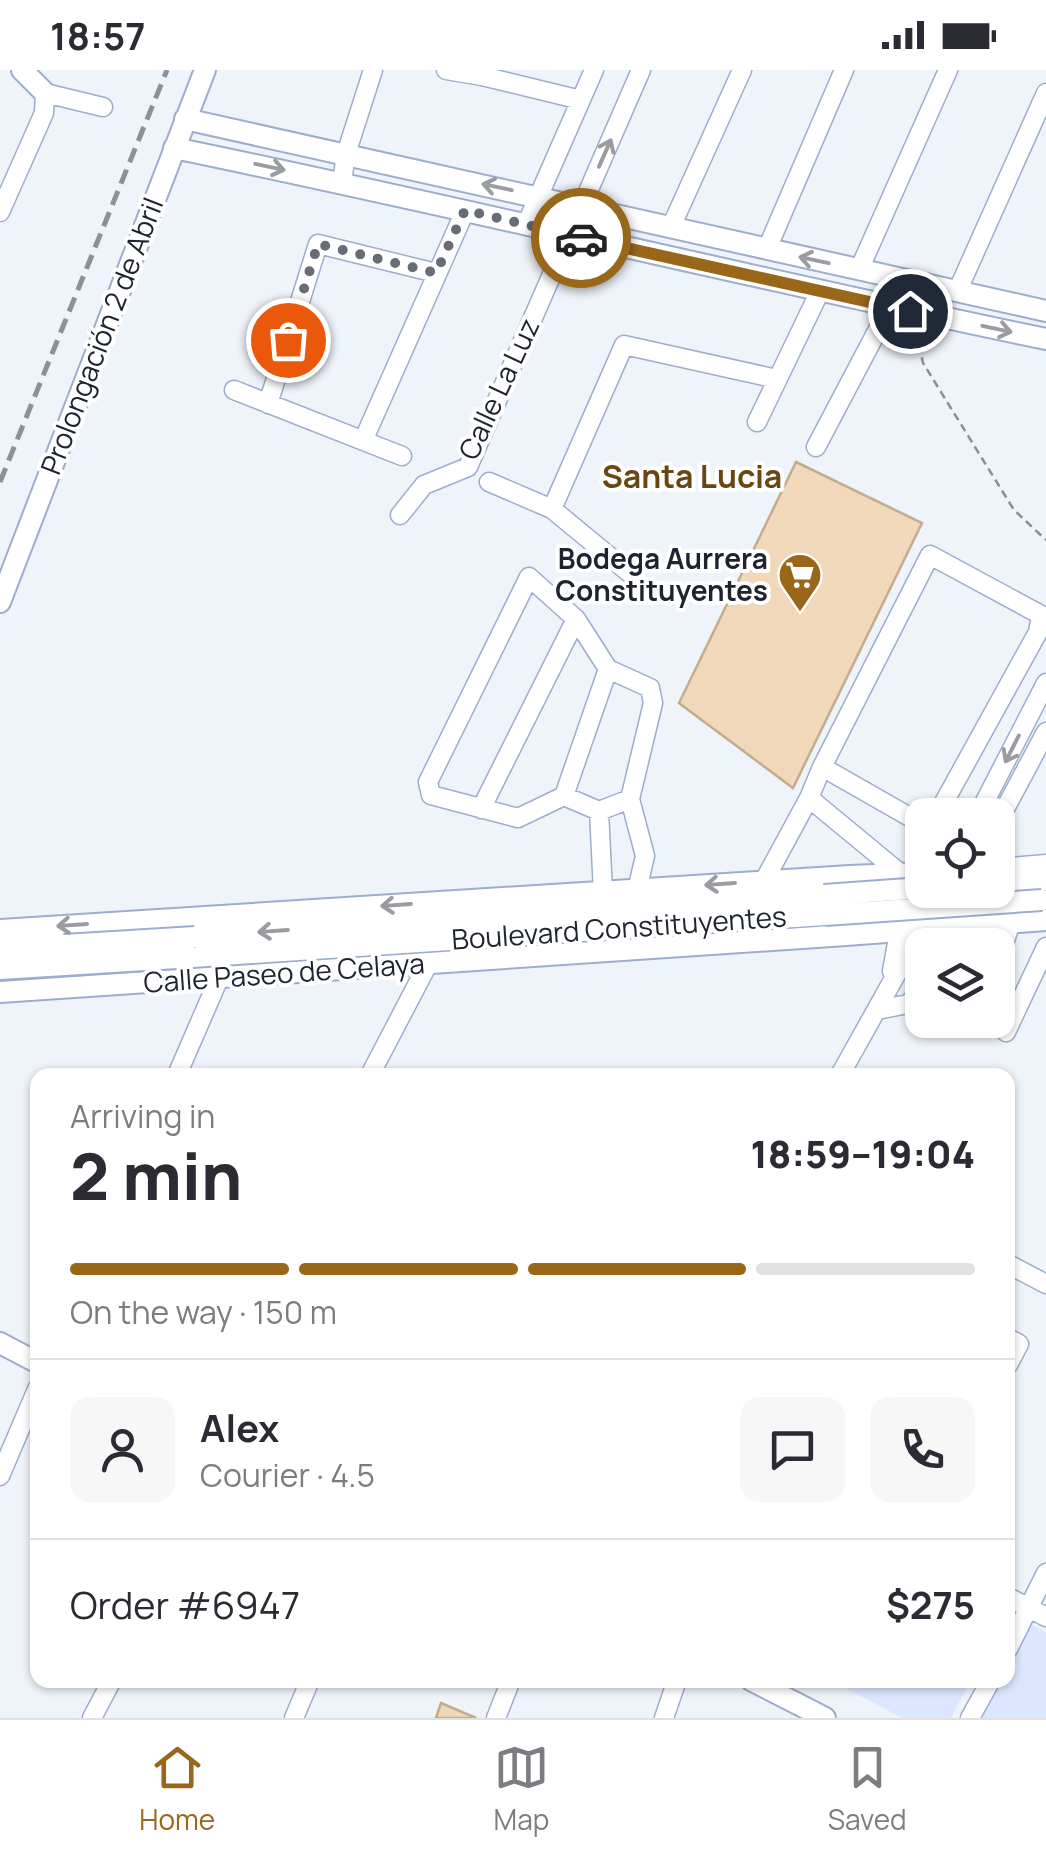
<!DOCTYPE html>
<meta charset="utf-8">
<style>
:root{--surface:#fff;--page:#f7f7f7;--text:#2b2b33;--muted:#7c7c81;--line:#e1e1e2;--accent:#99671a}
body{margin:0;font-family:Manrope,sans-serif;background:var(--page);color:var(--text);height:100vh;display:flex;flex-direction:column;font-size:38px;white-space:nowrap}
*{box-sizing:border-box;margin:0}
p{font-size:32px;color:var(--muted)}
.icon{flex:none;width:55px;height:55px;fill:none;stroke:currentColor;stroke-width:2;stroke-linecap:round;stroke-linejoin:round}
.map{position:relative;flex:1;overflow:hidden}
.sheet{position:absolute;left:30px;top:998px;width:985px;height:620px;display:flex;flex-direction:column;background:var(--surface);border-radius:20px;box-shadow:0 2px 8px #0004}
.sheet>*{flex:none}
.fabs{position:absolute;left:905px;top:728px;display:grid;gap:20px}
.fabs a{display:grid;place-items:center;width:110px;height:110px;border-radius:20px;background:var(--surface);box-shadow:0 2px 8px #0004;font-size:50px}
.pin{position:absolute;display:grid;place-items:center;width:85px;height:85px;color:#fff;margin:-42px;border:5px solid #fff;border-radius:50%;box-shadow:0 2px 10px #0007}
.courier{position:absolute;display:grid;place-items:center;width:100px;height:100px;margin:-50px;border:8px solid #99671a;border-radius:50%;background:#fff;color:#222;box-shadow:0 2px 12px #0007}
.overview em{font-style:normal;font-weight:800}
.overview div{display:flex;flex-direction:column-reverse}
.overview{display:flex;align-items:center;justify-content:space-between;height:170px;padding:0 40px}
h1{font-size:65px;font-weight:800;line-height:75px}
.bar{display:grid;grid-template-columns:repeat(4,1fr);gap:15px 10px;align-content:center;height:120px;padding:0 40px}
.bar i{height:12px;border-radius:8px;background:var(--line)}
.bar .on{background:var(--accent)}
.bar p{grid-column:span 4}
.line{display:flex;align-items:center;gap:25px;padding:0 40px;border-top:2px solid var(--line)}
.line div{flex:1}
.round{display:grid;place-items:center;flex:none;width:105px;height:105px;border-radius:20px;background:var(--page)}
.status{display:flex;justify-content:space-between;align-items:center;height:70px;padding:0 50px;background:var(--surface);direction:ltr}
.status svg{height:28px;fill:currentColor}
.tab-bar{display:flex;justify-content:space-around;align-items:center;height:140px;border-top:2px solid var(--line);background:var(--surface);font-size:28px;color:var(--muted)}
.tab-bar a{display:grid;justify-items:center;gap:5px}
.tab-bar .on{color:var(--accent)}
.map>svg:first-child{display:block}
.built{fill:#dbe7ff}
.building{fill:#f1d8ba;stroke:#c4ac8f;stroke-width:2.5}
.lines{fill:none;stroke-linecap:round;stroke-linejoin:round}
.minor-casing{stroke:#9eadcd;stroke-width:21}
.major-casing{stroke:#9eadcd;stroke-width:24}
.path{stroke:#8a8e98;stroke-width:2.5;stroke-dasharray:8 5;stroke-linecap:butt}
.minor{stroke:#fff;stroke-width:18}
.major{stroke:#fff;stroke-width:20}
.rail{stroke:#8b909a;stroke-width:5;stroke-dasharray:15 8;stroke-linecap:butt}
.major-bridge-casing{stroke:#9eadcd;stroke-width:24;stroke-linecap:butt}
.major-bridge{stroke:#fff;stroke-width:20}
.oneway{stroke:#9a9ca2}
.done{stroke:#676c77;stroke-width:10;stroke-dasharray:0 18}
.route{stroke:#99671a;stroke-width:12}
.labels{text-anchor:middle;stroke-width:8;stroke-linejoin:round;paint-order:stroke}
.street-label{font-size:28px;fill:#1e2330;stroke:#fff}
.poi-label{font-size:28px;font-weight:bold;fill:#1e2330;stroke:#fff;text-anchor:end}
.quarter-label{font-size:32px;font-weight:bold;fill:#694714;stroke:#fff}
</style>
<div class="status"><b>18:57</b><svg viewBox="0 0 49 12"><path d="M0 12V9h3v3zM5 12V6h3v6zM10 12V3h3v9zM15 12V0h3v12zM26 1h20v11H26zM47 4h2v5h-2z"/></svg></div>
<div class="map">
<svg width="1046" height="1648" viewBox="0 0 1046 1648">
<rect width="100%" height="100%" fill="#eff3fa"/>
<path class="built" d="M1029,1553L1046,1562V1648H974L994,1610H1008V1584Z
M831,1610H971L951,1648H902Z"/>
<path class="building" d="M796,392L922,453L793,718L679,633Z
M441,1633L476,1648H436Z"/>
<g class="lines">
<defs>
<path id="minor" d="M446,0L482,6L581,30
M342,112L346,84L373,0
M0,142L44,43L45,23L103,37
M526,155L594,0
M671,157L742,0
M767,179L844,0
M859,200L948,0
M957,222L1046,23
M234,320L402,386
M268,334L318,174L436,203
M757,352L820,221
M363,371L465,141
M816,377L904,210
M489,412L552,439L632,505
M552,439L624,275L777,309
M400,445L424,415L468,397L641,0
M822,697L809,728L901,804
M564,726L608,599
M630,729L599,741L564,726L518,748L431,725L428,712L529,507L576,549L608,599L650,618L653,633L630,729L645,786L637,820
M481,739L576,549
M599,741L603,822
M978,745L1046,613
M998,752L1046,662
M922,754L822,697L930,485L1041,545L1038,562L937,745
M998,798L1046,794
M764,811L809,728
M990,820C988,836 998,844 1011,852L998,892
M951,875L959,857
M892,901L899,862L920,829
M877,940L908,934L922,920
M932,950L938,953L955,950
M1006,962L1046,877
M177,1005L220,906
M370,1005L428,894
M840,1005L921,860L947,820
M1008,1194L1046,1214
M1008,1268L1019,1274L1008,1295
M0,1406L38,1317
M1008,1527L1046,1547
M1008,1579L1046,1503
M92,1648L112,1610
M294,1648L310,1610
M496,1648L511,1610
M664,1648L677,1610
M970,1648L991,1610"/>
<path id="major" d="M22,0L45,23
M185,49L1046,241
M174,78C466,138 755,209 1046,269
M0,532L205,0
M998,813L1046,810
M0,860L850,806L922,803
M195,867L824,825
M0,879L64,875
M192,887L825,845
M0,899L64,895
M0,922L846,865L1046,850
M0,1273L38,1293
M751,1610L825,1648"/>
</defs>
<use href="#minor" class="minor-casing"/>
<use href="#major" class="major-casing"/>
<path class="path" d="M916,262L923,293L1014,440L1046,470"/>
<use href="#minor" class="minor"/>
<use href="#major" class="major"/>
<path class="rail" d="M0,412L167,0"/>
<defs>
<path id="major-bridge" d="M824,825L922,818
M825,845L1042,830
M64,875L195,867
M64,895L192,887"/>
</defs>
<use href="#major-bridge" class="major-bridge-casing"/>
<use href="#major-bridge" class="major-bridge"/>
</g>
<defs><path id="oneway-shaft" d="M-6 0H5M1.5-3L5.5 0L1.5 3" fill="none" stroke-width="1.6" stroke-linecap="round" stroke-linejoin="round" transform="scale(2.5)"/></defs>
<g class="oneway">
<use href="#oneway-shaft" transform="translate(605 83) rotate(-66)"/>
<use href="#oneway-shaft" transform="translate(270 97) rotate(12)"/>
<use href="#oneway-shaft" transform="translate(497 117) rotate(-168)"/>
<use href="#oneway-shaft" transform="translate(814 190) rotate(-168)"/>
<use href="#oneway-shaft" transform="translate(997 259) rotate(12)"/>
<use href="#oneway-shaft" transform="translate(1012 679) rotate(117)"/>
<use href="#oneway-shaft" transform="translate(720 814) rotate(176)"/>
<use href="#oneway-shaft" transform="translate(396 835) rotate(176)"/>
<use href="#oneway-shaft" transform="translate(72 855) rotate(176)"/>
<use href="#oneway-shaft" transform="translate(273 861) rotate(176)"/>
</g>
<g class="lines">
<path class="done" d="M288,270L318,174L436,203L465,140L581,168"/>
<path class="route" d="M581,168L910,241"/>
</g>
<defs>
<symbol id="supermarket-pin" viewBox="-11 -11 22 30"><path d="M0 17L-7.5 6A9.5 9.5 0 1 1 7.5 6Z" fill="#99671a" stroke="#fff"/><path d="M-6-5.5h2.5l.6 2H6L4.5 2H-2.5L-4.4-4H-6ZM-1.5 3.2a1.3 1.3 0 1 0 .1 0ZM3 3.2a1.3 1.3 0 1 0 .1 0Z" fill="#fff"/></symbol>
</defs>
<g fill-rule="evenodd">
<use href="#supermarket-pin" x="775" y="480" width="50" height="68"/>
</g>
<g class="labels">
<g class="street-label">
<text transform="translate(102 266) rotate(-69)" y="10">Prolongación 2 de Abril</text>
<text transform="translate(499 319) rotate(-65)" y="10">Calle La Luz</text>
<text transform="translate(619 858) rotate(-4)" y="10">Boulevard Constituyentes</text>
<text transform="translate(284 903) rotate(-4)" y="10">Calle Paseo de Celaya</text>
</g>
<g class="poi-label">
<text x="768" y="499">Bodega Aurrera<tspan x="768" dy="32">Constituyentes</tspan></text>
</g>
<g class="quarter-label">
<text x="692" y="418">Santa Lucia</text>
</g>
</g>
</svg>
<div class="fabs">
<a><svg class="icon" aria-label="locate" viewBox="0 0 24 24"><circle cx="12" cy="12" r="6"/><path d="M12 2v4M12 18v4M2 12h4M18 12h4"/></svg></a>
<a><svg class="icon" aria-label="layers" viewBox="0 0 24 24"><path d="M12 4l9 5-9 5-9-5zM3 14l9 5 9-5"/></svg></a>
</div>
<div class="pin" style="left:288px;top:270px;background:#ea580c"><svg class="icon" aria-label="bag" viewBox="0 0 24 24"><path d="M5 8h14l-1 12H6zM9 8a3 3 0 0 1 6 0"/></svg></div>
<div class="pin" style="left:910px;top:241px;background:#1f2937"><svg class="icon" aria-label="home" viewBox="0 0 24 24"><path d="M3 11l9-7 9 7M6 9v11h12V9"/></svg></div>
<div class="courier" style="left:581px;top:168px"><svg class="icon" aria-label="car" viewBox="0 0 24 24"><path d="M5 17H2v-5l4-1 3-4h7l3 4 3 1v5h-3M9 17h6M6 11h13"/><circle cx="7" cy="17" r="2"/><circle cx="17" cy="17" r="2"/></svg></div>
<section class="sheet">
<div class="overview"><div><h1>2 min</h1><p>Arriving in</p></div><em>18:59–19:04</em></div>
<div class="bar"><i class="on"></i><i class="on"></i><i class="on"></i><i></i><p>On the way · 150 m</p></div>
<div class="line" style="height:180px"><a class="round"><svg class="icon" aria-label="person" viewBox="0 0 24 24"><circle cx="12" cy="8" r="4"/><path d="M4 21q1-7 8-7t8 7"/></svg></a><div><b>Alex</b><p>Courier · 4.5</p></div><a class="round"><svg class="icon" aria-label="chat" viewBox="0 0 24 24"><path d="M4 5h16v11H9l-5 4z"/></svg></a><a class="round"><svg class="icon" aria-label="phone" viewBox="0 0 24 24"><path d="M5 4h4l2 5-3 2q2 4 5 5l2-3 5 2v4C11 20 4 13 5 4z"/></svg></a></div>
<div class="line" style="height:130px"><div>Order #6947</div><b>$275</b></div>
</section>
</div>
<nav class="tab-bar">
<a class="on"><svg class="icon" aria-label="home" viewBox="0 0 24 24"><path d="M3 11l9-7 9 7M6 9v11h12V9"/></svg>Home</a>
<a><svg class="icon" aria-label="map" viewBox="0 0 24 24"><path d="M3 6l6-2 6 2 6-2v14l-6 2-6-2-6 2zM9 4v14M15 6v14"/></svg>Map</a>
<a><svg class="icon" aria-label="saved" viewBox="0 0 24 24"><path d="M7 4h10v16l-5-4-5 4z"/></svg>Saved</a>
</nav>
